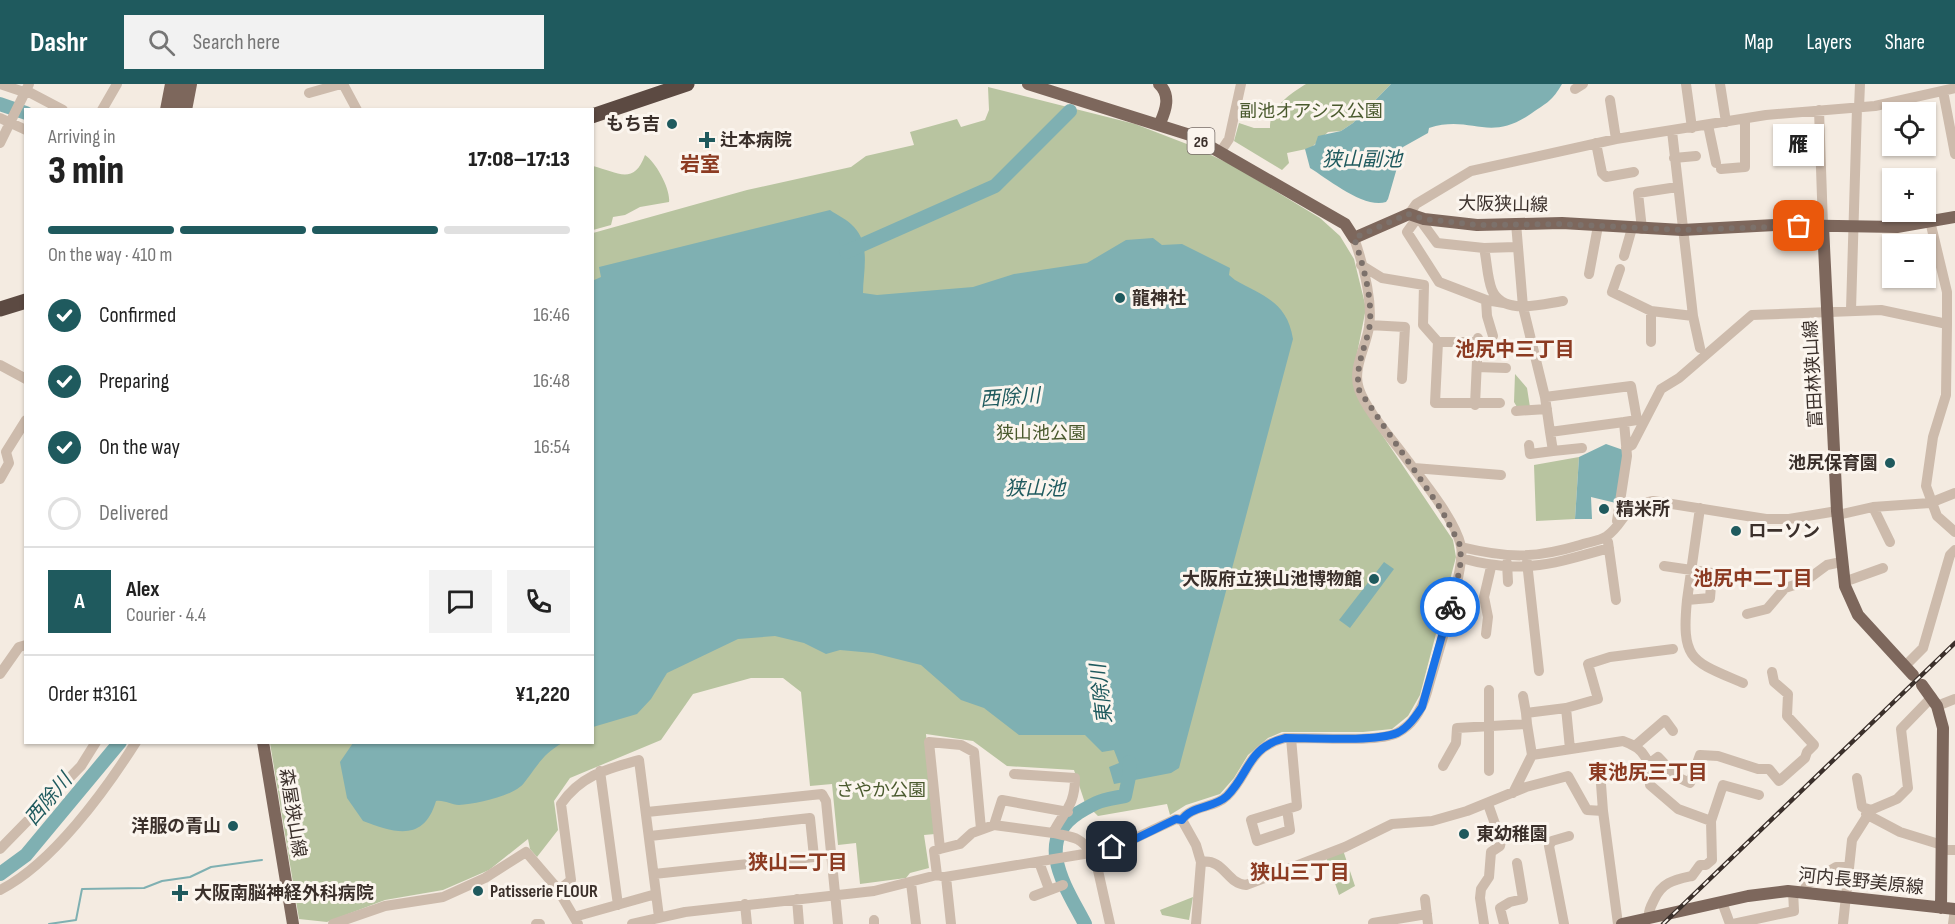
<!DOCTYPE html>
<meta charset="utf-8">
<style>
:root{--surface:#fff;--page:#f2f2f2;--text:#222;--muted:#767676;--line:#e0e0e0;--accent:#1f5a5e}
body{margin:0;font-family:"Sofia Sans Condensed","Noto Sans JP",sans-serif;background:var(--page);color:var(--text);height:100vh;display:flex;flex-direction:column;font-size:22px;white-space:nowrap}
*{box-sizing:border-box;margin:0}
p{font-size:20px;color:var(--muted)}
.icon{flex:none;width:33px;height:33px;fill:none;stroke:currentColor;stroke-width:2;stroke-linecap:round;stroke-linejoin:round}
.map{position:relative;flex:1;overflow:hidden}
.details{position:absolute;left:24px;top:24px;width:570px;height:636px;display:flex;flex-direction:column;background:var(--surface);border-radius:0px;box-shadow:0 2px 4px #0004}
.details>*{flex:none}
.buttons{position:absolute;left:1882px;top:18px;display:grid;gap:12px}
.buttons a{display:grid;place-items:center;width:54px;height:54px;border-radius:0px;background:var(--surface);box-shadow:0 2px 4px #0004;font-size:30px}
.pin{position:absolute;display:grid;place-items:center;width:51px;height:51px;color:#fff;margin:-26px;border-radius:12px;box-shadow:0 3px 9px #0006}
.courier{position:absolute;display:grid;place-items:center;width:60px;height:60px;margin:-30px;border:4px solid #1a73e8;border-radius:50%;background:#fff;color:#222;box-shadow:0 2px 8px #0007}
.bubble{position:absolute;height:42px;border-radius:0px;background:var(--surface);box-shadow:0 2px 4px #0004;font-size:20px;font-weight:800;line-height:42px;text-align:center}
.head em{font-style:normal;font-weight:800}
.head div{display:flex;flex-direction:column-reverse}
.head{display:flex;align-items:center;justify-content:space-between;height:102px;padding:0 24px}
h1{font-size:39px;font-weight:800;line-height:45px}
.bar{display:grid;grid-template-columns:repeat(4,1fr);gap:9px 6px;align-content:center;height:72px;padding:0 24px}
.bar i{height:8px;border-radius:4px;background:var(--line)}
.bar .selected{background:var(--accent)}
.bar p{grid-column:span 4}
.line{display:flex;align-items:center;gap:15px;padding:0 24px;border-top:2px solid var(--line)}
.line div{flex:1}
.round{display:grid;place-items:center;flex:none;width:63px;height:63px;border-radius:0px;background:var(--page)}
ol{padding:0 24px;list-style:none}
li{display:flex;align-items:center;gap:18px;height:66px}
li p{margin-inline-start:auto}
li .icon{padding:6px;border-radius:50%;background:var(--accent);color:#fff;stroke-width:4}
li:last-child{color:var(--muted)}
li i{width:33px;height:33px;border:3px solid var(--line);border-radius:50%}
header{display:flex;align-items:center;gap:36px;box-sizing:border-box;height:84px;padding:0 30px;background:var(--accent);color:#fff}
header strong{font-size:28px}
nav{display:flex;gap:33px;margin-inline-start:auto;font-size:21px}
.search{width:420px;height:54px;background:var(--page);display:flex;align-items:center;gap:15px;box-sizing:border-box;padding:0 21px;border-radius:0px;color:var(--muted);font-size:22px}
.map>svg:first-child{display:block}
.green{fill:#b8c4a0}
.water{fill:#7fb0b2}
.lines{fill:none;stroke-linecap:round;stroke-linejoin:round}
.stream{stroke:#7fb0b2;stroke-width:2}
.river{stroke:#7fb0b2;stroke-width:14}
.minor{stroke:#cdbbac;stroke-width:10}
.major{stroke:#7d675c;stroke-width:12}
.highway{stroke:#5c4a42;stroke-width:15}
.rail-casing{stroke:#3b302b;stroke-width:4.5}
.rail{stroke:#fbf5ee;stroke-width:2;stroke-dasharray:7;stroke-linecap:butt}
.done{stroke:#7c716b;stroke-width:6;stroke-dasharray:0 10.8}
.route{stroke:#1a73e8;stroke-width:8}
.poi-dot{fill:#1f5a5e;stroke:#fbf5ee;stroke-width:2}
.labels{text-anchor:middle;stroke-width:6;stroke-linejoin:round;paint-order:stroke}
.shield{fill:#fbf5ee;stroke:#756b66;stroke-width:1.5}
.shield-label{font-size:16px;font-weight:bold;fill:#3b302b}
.park-label{font-size:18px;fill:#4a5a2e;stroke:#fbf5ee}
.poi-label{font-size:18px;font-weight:bold;fill:#3b302b;stroke:#fbf5ee;text-anchor:start}
.street-label{font-size:18px;fill:#3b302b;stroke:#fbf5ee}
.water-label{font-size:20px;font-style:italic;fill:#1f5a5e;stroke:#fbf5ee}
.neighbourhood-label{font-size:20px;font-weight:bold;fill:#8c3b22;stroke:#fbf5ee}
</style>
<header>
<strong>Dashr</strong>
<div class="search"><svg class="icon" aria-label="search" viewBox="0 0 24 24"><circle cx="10" cy="10" r="6"/><path d="M15 15l6 6"/></svg>Search here</div>
<nav><a>Map</a><a>Layers</a><a>Share</a></nav>
</header>
<div class="map">
<svg width="1955" height="840" viewBox="0 0 1955 840">
<rect width="100%" height="100%" fill="#f4ebe1"/>
<path class="green" d="M1306,0H1391L1353,39L1341,47L1328,48L1311,64L1287,69L1289,79L1282,86L1234,57L1239,39L1254,44H1270C1269,24 1290,10 1306,0Z
M988,3L1135,40L1192,62L1234,82L1320,134L1340,152L1354,175L1366,224L1354,285L1364,324L1453,456L1456,473L1420,611L1408,632L1392,645L1363,648H1282L1268,654L1248,671L1234,694L1220,710L1186,721L1170,731L1167,720L1098,732L1085,719L1074,686L1007,682L973,657L926,650L935,750L924,751L929,784L910,789L906,794L860,800L856,759L838,761L832,700L810,702L801,608L783,594H751L693,610L661,656L570,694L554,717L558,746L537,773L530,765L528,755L489,786L443,806L385,816L327,838L299,835L270,659L592,658L593,149L747,106L851,83L866,72L914,61L910,48L957,35L961,43L985,36L989,26Z
M645,71C656,78 671,106 669,118L640,123L625,131L613,133L611,141L593,146V82C617,88 634,102 645,71Z
M1515,290L1527,304L1530,323H1517L1514,318Z
M1579,373L1575,435L1536,437L1534,381Z
M1343,766L1355,802L1339,811L1326,773Z
M1193,813L1189,836L1162,831L1160,826Z"/>
<path class="water" d="M1391,0H1562C1552,17 1548,18 1532,29C1488,60 1472,30 1429,44L1428,49L1403,63L1388,115L1386,118C1364,125 1328,95 1310,84L1305,65L1315,61L1318,52L1341,47L1353,39Z
M830,126C837,131 848,136 854,143C871,161 863,188 863,209L877,211L973,203L1014,190L1087,179L1126,156L1153,154L1162,161L1182,160L1230,184L1229,191L1235,196C1265,213 1287,218 1293,255L1179,684L1171,689L1114,700L1109,683L1119,679L1114,666L1102,668L1085,651H1019L984,624L961,616L921,581L873,569L840,566L826,570L804,559L775,552L738,555L667,589L651,615L637,630L593,643L592,197L601,193L599,183Z
M1606,360L1626,367L1620,420L1591,413L1592,435H1575L1579,373Z
M1384,478L1394,485L1350,544L1339,536Z
M353,659V658L562,659C541,672 539,680 524,699C514,712 476,720 459,721C451,721 445,716 436,717C424,757 397,750 363,737L347,714L340,678Z"/>
<g class="lines">
<path class="stream" d="M49,840L76,836L82,805L144,804L162,797L190,793L211,783L262,776"/>
<path class="river" d="M0,20L26,29
M846,168L995,102L1070,27
M0,790L26,771L120,658
M1085,840C1067,805 1033,758 1078,729C1098,717 1101,716 1125,712L1130,688L1129,678"/>
<path class="minor" d="M0,0L24,8
M343,0L357,26
M1686,0L1692,44
M1720,0L1726,38
M1575,5L1583,0
M25,6L63,26
M1943,7L1955,70
M309,9L341,0
M1610,16L1616,55
M1859,24L1860,0
M102,26L117,0
M1819,26L1823,142
M0,34L26,46
M1708,41L1716,79
M1672,47L1693,232
M0,59L29,0
M1596,59L1602,89L1606,93L1634,88
M1221,67L1229,55L1241,0
M1674,74L1696,72
M1721,85L1745,83V35
M1409,130L1416,120L1471,87L1616,55L1766,31L1875,22L1955,4
M1930,137L1947,208V240L1946,311L1933,353L1926,402L1937,432L1955,448
M1516,139L1523,223L1545,313
M1642,145L1638,109L1677,103
M1484,164L1516,163
M1624,172L1632,144
M1361,181L1382,194L1424,201L1423,241L1438,258L1435,319H1500
M1620,185L1612,208L1651,227L1693,232L1700,264
M1589,190L1598,142
M1486,216L1487,232L1493,252
M1504,219L1486,216L1439,198L1407,148L1418,133L1437,159L1484,164C1487,177 1487,194 1492,206C1503,232 1542,220 1563,217
M1851,226L1857,24
M1369,241L1405,243L1402,295
M1438,258H1478
M1651,258V227
M0,281L26,295
M1477,283L1506,284
M1475,321L1478,254
M1516,327L1547,325
M1550,348L1545,313L1631,302L1637,336L1624,338
M1529,361L1530,370L1553,367L1550,348L1624,338L1627,372L1617,437
M1626,364L1632,361L1661,305L1679,294L1752,231L1881,226L1947,240
M1553,367L1582,364
M1414,384L1501,391
M0,395L9,379L6,368L26,336
M1873,423L1890,458
M1838,431L1873,423L1930,419L1955,409
M1608,458L1616,516
M1461,463C1507,474 1534,475 1580,461C1588,458 1600,457 1607,452C1627,437 1621,422 1653,417L1766,435H1789L1837,427
M1461,474C1521,491 1552,480 1609,464
M1527,478L1539,587
M1507,479L1508,498
M1664,482L1712,489L1710,514L1687,516L1700,424
M1844,498L1883,484
M1687,516C1681,577 1692,577 1743,599
M1747,530L1767,525L1785,504L1804,498L1827,481L1841,478
M1486,550L1488,533L1484,513L1491,483
M1905,582L1923,564L1950,471L1955,466
M0,590L19,563L26,561
M1523,612L1526,629L1566,624L1598,615L1588,580L1610,573L1673,565
M1937,622L1955,615
M1566,624L1570,665
M1636,661L1665,636L1673,647
M1532,671L1623,657C1647,665 1650,678 1650,701L1678,725L1711,737L1723,701L1759,711
M1650,679L1658,673L1677,693L1690,699L1700,671L1718,672L1758,685H1769L1779,697L1805,674L1807,668L1814,661L1787,632L1788,610L1774,598L1772,588
M1443,682L1456,659L1457,644L1527,640L1526,629
M600,687L618,821
M1489,687V606
M1857,694L1862,723L1871,726
M1601,700L1603,727
M1513,709L1532,671L1527,640
M1287,725L1290,746L1257,757L1251,736L1297,722L1291,654
M647,728L822,710L826,717L838,840
M1866,730L1900,748L1942,761
M1182,736C1190,722 1215,724 1227,712C1250,689 1247,664 1285,654C1311,653 1377,659 1397,649C1413,641 1422,625 1427,608C1434,581 1466,484 1461,462C1455,436 1424,398 1408,377C1394,357 1367,328 1359,305C1352,285 1366,263 1369,243C1373,215 1363,180 1354,154
M1182,736L1196,761L1201,778L1196,840
M994,741L1002,716L1068,728
M1053,749C1070,753 1082,752 1090,769
M650,752L810,734L814,773L654,790
M0,765L81,682L96,658
M940,765L960,760L972,749L994,741L1053,749C1064,727 1075,722 1075,694L1014,690
M1942,766H1955
M1095,773L1176,735L1182,736
M1095,773L1110,840
M1039,778L1049,805
M1201,778C1224,774 1227,800 1246,801L1345,763L1392,740L1432,737L1467,727L1526,703L1568,692L1587,726L1603,727L1618,840
M937,791L934,767L940,765L929,658L961,661L974,668L981,745
M946,793L951,840
M911,799L916,840
M0,806C52,780 105,707 136,658
M559,806L571,796L561,720C581,691 607,685 639,676L659,833
M1805,808L1806,801L1836,783H1848
M1034,812L1063,801
M797,815L799,840
M1425,815L1428,840
M1722,818L1730,840
M745,820L747,840
M574,833L656,810
M1649,834C1648,827 1651,822 1654,816C1662,798 1674,796 1692,792L1700,781H1706L1712,776L1711,737
M1373,839L1427,830
M333,840L385,822L443,813L485,794L526,768L557,804L578,840
M536,840H540
M632,840L685,828L874,807L937,791L945,793L1090,769L1095,773
M874,840V836
M1484,840L1480,814L1481,805L1489,793L1491,768L1500,762L1501,757L1488,720
M1504,840L1500,824L1510,818L1523,815L1517,779
M1564,840L1549,762L1552,757L1569,752
M1733,840L1794,827L1793,807
M1843,840L1852,756L1871,726L1897,715L1908,704L1901,645L1932,613
M1953,840L1955,825"/>
<path class="major" d="M1028,0L1190,51L1345,140L1354,154L1409,130L1424,135L1477,141L1562,139L1682,146L1775,141L1897,143L1955,133
M1159,0C1171,11 1166,26 1160,39
M166,26L171,0
M176,26L182,0
M186,26L191,0
M1823,142L1837,427L1845,502L1858,531L1913,591
M1922,601L1937,622L1943,644L1941,824
M263,658L293,840
M1622,840L1748,812L1788,807L1955,825"/>
<path class="highway" d="M592,32L687,0
M0,225L26,217"/>
<defs>
<path id="rail" d="M1663,840L1955,559"/>
</defs>
<use href="#rail" class="rail-casing"/>
<use href="#rail" class="rail"/>
</g>
<g class="lines">
<path class="done" d="M1450,523L1460,485L1461,463L1441,425L1359,306C1355,284 1364,266 1369,246C1374,218 1363,180 1354,154L1408,130L1424,135L1477,141L1562,140L1682,146L1799,142"/>
<path class="route" d="M1112,763L1131,757L1176,735L1182,736C1190,722 1215,724 1227,712C1250,689 1247,664 1285,654C1311,654 1375,658 1397,649C1408,644 1416,632 1422,623L1450,523"/>
</g>
<g class="poi-dot">
<circle cx="672" cy="40" r="6"/>
<path d="M704 47h6v6h6v6h-6v6h-6v-6h-6v-6h6z"/>
<circle cx="1120" cy="214" r="6"/>
<circle cx="1890" cy="379" r="6"/>
<circle cx="1604" cy="425" r="6"/>
<circle cx="1736" cy="447" r="6"/>
<circle cx="1374" cy="495" r="6"/>
<circle cx="233" cy="742" r="6"/>
<circle cx="1464" cy="750" r="6"/>
<circle cx="478" cy="807" r="6"/>
<path d="M177 800h6v6h6v6h-6v6h-6v-6h-6v-6h6z"/>
</g>
<g class="labels">
<rect class="shield" x="1187.5" y="44" width="27" height="26" rx="4.5"/>
<g class="shield-label">
<text x="1201" y="63">26</text>
</g>
<g class="park-label">
<text x="1311" y="33">副池オアシス公園</text>
<text x="1041" y="355">狭山池公園</text>
<text x="881" y="712">さやか公園</text>
</g>
<g class="poi-label">
<text x="660" y="46" text-anchor="end">もち吉</text>
<text x="720" y="62">辻本病院</text>
<text x="1132" y="220">龍神社</text>
<text x="1878" y="385" text-anchor="end">池尻保育園</text>
<text x="1616" y="431">精米所</text>
<text x="1748" y="453">ローソン</text>
<text x="1362" y="501" text-anchor="end">大阪府立狭山池博物館</text>
<text x="221" y="748" text-anchor="end">洋服の青山</text>
<text x="1476" y="756">東幼稚園</text>
<text x="490" y="813">Patisserie FLOUR</text>
<text x="194" y="815">大阪南脳神経外科病院</text>
</g>
<g class="street-label">
<text transform="translate(1503 120) rotate(1)" y="6">大阪狭山線</text>
<text transform="translate(1813 290) rotate(-93)" y="6">富田林狭山線</text>
<text transform="translate(293 729) rotate(81)" y="6">森屋狭山線</text>
<text transform="translate(1861 797) rotate(6)" y="6">河内長野美原線</text>
</g>
<g class="water-label">
<text x="1362" y="82">狭山副池</text>
<text transform="translate(1010 313) rotate(-4)" y="7">西除川</text>
<text x="1035" y="411">狭山池</text>
<text transform="translate(1101 610) rotate(-97)" y="7">東除川</text>
<text transform="translate(48 715) rotate(-50)" y="7">西除川</text>
</g>
<g class="neighbourhood-label">
<text x="700" y="87">岩室</text>
<text x="1515" y="272">池尻中三丁目</text>
<text x="1753" y="501">池尻中二丁目</text>
<text x="1648" y="695">東池尻三丁目</text>
<text x="798" y="785">狭山二丁目</text>
<text x="1300" y="795">狭山三丁目</text>
</g>
</g>
</svg>
<div class="buttons">
<a><svg class="icon" aria-label="locate" viewBox="0 0 24 24"><circle cx="12" cy="12" r="6"/><path d="M12 2v4M12 18v4M2 12h4M18 12h4"/></svg></a>
<a>+</a>
<a>−</a>
</div>
<div class="pin" style="left:1799px;top:142px;background:#ea580c"><svg class="icon" aria-label="bag" viewBox="0 0 24 24"><path d="M5 8h14l-1 12H6zM9 8a3 3 0 0 1 6 0"/></svg></div>
<div class="pin" style="left:1112px;top:763px;background:#1f2937"><svg class="icon" aria-label="home" viewBox="0 0 24 24"><path d="M3 11l9-7 9 7M6 9v11h12V9"/></svg></div>
<div class="courier" style="left:1450px;top:523px"><svg class="icon" aria-label="bike" viewBox="0 0 24 24"><circle cx="6" cy="16" r="4"/><circle cx="18" cy="16" r="4"/><path d="M6 16l4-8h5l3 8M10 8l3 8H6M13 5h3"/></svg></div>
<div class="bubble" style="left:1773px;top:40px;width:51px">雁</div>
<section class="details">
<div class="head"><div><h1>3 min</h1><p>Arriving in</p></div><em>17:08–17:13</em></div>
<div class="bar"><i class="selected"></i><i class="selected"></i><i class="selected"></i><i></i><p>On the way · 410 m</p></div>
<ol>
<li><svg class="icon" aria-label="check" viewBox="0 0 24 24"><path d="M5 12l5 5 9-10"/></svg>Confirmed<p>16:46</p></li>
<li><svg class="icon" aria-label="check" viewBox="0 0 24 24"><path d="M5 12l5 5 9-10"/></svg>Preparing<p>16:48</p></li>
<li><svg class="icon" aria-label="check" viewBox="0 0 24 24"><path d="M5 12l5 5 9-10"/></svg>On the way<p>16:54</p></li>
<li><i></i>Delivered</li>
</ol>
<div class="line" style="height:108px"><b class="round" style="background:var(--accent);color:#fff">A</b><div><b>Alex</b><p>Courier · 4.4</p></div><a class="round"><svg class="icon" aria-label="chat" viewBox="0 0 24 24"><path d="M4 5h16v11H9l-5 4z"/></svg></a><a class="round"><svg class="icon" aria-label="phone" viewBox="0 0 24 24"><path d="M5 4h4l2 5-3 2q2 4 5 5l2-3 5 2v4C11 20 4 13 5 4z"/></svg></a></div>
<div class="line" style="height:78px"><div>Order #3161</div><b>¥1,220</b></div>
</section>
</div>
